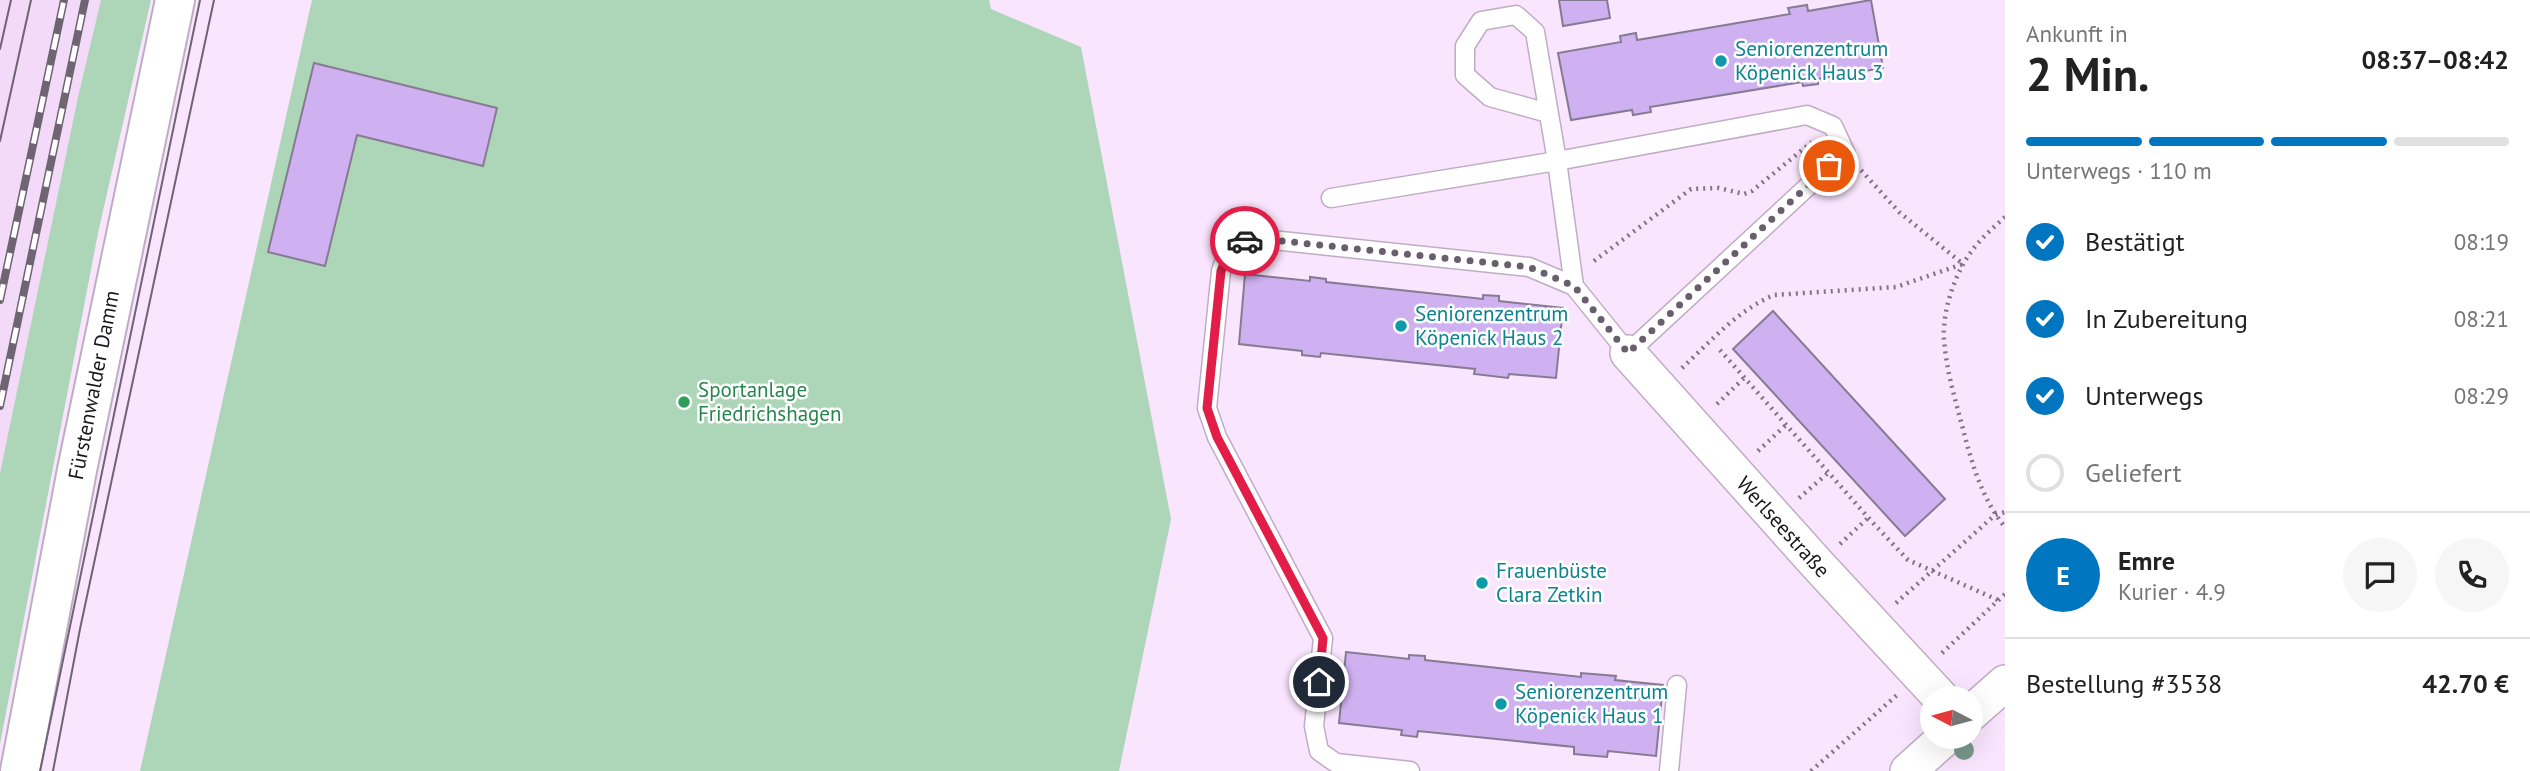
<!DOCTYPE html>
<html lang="de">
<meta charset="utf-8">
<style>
:root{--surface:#fff;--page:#f6f6f6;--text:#222;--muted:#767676;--line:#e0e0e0;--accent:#0076c0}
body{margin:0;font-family:"PT Sans",sans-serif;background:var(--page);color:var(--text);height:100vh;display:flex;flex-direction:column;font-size:26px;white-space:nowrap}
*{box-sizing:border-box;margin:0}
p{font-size:23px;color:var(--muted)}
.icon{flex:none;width:38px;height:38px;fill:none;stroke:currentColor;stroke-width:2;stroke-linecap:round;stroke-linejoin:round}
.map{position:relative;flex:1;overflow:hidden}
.details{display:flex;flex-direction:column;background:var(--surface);width:525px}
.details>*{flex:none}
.needle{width:46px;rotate:276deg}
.buttons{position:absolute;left:1920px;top:686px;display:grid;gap:14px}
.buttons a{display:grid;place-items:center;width:63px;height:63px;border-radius:50%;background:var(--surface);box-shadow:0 7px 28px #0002;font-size:35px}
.pin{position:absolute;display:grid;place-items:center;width:60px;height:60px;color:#fff;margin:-30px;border:4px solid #fff;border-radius:50%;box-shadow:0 2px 7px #0007}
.courier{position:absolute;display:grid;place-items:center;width:70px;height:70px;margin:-35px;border:5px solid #e11d48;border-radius:50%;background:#fff;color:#222;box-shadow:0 2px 9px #0007}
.summary em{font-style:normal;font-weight:800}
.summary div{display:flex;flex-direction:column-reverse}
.summary{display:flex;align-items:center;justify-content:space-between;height:119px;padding:0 21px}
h1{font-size:46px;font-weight:800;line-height:52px}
.bar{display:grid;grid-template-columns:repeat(4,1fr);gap:10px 7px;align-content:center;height:84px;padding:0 21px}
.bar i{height:9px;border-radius:5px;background:var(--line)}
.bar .on{background:var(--accent)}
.bar p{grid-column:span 4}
.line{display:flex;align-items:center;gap:18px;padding:0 21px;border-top:2px solid var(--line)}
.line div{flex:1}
.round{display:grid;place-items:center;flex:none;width:74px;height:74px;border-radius:37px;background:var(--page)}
ol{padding:0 21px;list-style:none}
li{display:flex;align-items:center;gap:21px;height:77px}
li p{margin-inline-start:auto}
li .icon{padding:7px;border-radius:50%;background:var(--accent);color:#fff;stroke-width:4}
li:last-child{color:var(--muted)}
li i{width:38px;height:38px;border:4px solid var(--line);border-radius:50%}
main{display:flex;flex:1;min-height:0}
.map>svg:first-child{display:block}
.built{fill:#f3daf9}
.green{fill:#add5b7}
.building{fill:#cfb0f0;stroke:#867b93;stroke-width:2}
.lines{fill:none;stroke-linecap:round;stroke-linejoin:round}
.service-casing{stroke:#bfadc4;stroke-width:21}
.minor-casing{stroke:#bfadc4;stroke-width:38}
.secondary-casing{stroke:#bfadc4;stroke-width:42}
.path{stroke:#807483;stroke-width:4.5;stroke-dasharray:2 5;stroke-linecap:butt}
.service{stroke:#fff;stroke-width:18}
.minor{stroke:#fff;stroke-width:35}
.secondary{stroke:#fff;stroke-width:38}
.tram{stroke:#6f6472;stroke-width:2}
.rail-casing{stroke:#6f6472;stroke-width:8}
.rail{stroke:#fff;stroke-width:5;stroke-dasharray:16;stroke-linecap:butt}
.tree{fill:#78998c}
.done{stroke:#695e6c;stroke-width:7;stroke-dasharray:0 12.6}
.route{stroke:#e11d48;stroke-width:9}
.culture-dot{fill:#0f9aa8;stroke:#fff;stroke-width:2.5}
.leisure-dot{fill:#2e9e5b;stroke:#fff;stroke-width:2.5}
.labels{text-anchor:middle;stroke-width:5;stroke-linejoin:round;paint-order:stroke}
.culture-label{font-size:21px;fill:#0d838f;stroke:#fff;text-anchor:start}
.street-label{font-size:21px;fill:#1c161e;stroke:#fff}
.leisure-label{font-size:21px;fill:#27864d;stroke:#fff;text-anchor:start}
</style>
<main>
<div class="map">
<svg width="2005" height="771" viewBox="0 0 2005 771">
<rect width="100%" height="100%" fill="#f9e5fd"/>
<path class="built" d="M0,0H101L78,97L0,473Z"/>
<path class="green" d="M101,0H151L98,233L0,744V473L78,97Z
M312,0H989L991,9L1081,47L1171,519L1119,771H140Z"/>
<path class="building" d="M1559,0H1607L1610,18L1563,26Z
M1871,0L1883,68L1818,79V84L1803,86L1802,82L1650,107L1651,112L1633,115L1632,110L1571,120L1558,53L1621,42L1620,36L1636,33L1637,40L1790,14L1788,8L1807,5L1808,11Z
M314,63L497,108L483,166L357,135L325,266L268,252Z
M1245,274L1310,281V277L1326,279V282L1483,299V295L1499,296V301L1563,308L1556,378L1509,374L1508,378L1474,374L1475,369L1321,353L1320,357L1302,355V351L1239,344Z
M1773,311L1945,499L1905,536L1733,349Z
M1346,652L1409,659V655L1425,656V660L1581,677V673L1616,676L1615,680L1663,685L1656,756L1608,751L1607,757L1574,754V747L1418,731L1417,737L1401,735L1402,730L1339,723Z"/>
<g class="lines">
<defs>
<path id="service" d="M1331,198L1557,161L1535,32L1516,15L1481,21L1465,46V75L1490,97L1548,113
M1410,771L1336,763L1319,751L1314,726L1323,638L1217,437L1207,408L1221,271C1227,252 1234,244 1253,238L1529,267L1574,286L1628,353L1845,152L1833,126L1807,115L1557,161L1574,286
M1669,771L1677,685"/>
<path id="minor" d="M1628,353L1817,564L1941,698
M1970,714L2005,683
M1908,771L1946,737"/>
<path id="secondary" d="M20,771L77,470L175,0"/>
</defs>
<use href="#service" class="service-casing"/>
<use href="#minor" class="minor-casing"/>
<use href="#secondary" class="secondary-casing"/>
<path class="path" d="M2005,217C1993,228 1980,239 1971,252C1955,273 1942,312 1944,339C1946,369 1955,399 1963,429C1972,464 1982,499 2005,527
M1594,261L1691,189L1719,188L1744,194L1752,191L1812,142
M1720,350L1873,523L1908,560L1998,600
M1682,368C1711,341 1738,310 1774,295L1896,287L1963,264L1899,212L1859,168
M1717,404L1744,378
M1758,451L1786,425
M1799,498L1828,473
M1840,544L1868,518
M1896,603L1995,515L2005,512
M1942,653L2005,594
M1811,771L1897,695"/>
<use href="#service" class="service"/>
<use href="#minor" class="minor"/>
<use href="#secondary" class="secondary"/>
<path class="tram" d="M0,49L11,0
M0,141L31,0
M40,771L200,0
M53,771L80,629L214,0"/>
<defs>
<path id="rail" d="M0,300L64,0
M0,406L85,0"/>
</defs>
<use href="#rail" class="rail-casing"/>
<use href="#rail" class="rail"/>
</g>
<circle class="tree" cx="1964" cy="750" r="10"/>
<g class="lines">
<path class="done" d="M1245,241L1253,238L1529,267L1574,286L1628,353L1829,166"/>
<path class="route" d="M1245,241C1231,245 1226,258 1221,271L1207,408L1217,437L1323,638L1319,682"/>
</g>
<g class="culture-dot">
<circle cx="1721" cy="61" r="7"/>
<circle cx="1401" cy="326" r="7"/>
<circle cx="1482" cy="583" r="7"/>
<circle cx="1501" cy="704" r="7"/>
</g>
<circle class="leisure-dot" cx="684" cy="402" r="7"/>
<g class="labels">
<g class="culture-label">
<text x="1735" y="56">Seniorenzentrum<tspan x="1735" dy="24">Köpenick Haus 3</tspan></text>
<text x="1415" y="321">Seniorenzentrum<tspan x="1415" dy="24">Köpenick Haus 2</tspan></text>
<text x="1496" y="578">Frauenbüste<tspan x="1496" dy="24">Clara Zetkin</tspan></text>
<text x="1515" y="699">Seniorenzentrum<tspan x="1515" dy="24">Köpenick Haus 1</tspan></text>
</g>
<g class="street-label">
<text transform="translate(94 385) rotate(-79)" y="7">Fürstenwalder Damm</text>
<text transform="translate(1783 527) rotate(48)" y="7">Werlseestraße</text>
</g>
<g class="leisure-label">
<text x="698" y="397">Sportanlage<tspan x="698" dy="24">Friedrichshagen</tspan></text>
</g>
</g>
</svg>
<div class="buttons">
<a><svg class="needle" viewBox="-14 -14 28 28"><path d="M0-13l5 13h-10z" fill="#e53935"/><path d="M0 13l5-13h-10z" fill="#767676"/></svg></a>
</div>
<div class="pin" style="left:1829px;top:166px;background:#ea580c"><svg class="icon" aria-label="bag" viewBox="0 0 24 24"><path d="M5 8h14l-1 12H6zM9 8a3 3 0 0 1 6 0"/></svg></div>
<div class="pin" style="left:1319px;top:682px;background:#1f2937"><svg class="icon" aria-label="home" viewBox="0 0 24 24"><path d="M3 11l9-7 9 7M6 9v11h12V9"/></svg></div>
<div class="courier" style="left:1245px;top:241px"><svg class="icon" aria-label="car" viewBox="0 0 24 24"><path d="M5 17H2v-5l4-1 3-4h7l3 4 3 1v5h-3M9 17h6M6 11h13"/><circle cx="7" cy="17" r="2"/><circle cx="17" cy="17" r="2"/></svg></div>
</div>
<section class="details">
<div class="summary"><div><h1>2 Min.</h1><p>Ankunft in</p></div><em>08:37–08:42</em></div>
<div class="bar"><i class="on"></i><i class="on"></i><i class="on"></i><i></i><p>Unterwegs · 110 m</p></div>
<ol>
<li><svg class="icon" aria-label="check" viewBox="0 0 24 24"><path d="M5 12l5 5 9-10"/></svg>Bestätigt<p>08:19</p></li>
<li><svg class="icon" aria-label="check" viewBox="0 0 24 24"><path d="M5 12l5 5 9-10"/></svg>In Zubereitung<p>08:21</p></li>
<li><svg class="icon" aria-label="check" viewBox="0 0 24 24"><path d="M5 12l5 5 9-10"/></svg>Unterwegs<p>08:29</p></li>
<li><i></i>Geliefert</li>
</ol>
<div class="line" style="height:126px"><b class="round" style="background:var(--accent);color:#fff">E</b><div><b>Emre</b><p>Kurier · 4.9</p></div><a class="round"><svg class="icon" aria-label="chat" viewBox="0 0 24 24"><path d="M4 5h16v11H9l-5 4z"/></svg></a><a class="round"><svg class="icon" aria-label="phone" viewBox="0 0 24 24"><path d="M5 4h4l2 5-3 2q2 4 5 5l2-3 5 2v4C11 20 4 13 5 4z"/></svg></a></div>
<div class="line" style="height:91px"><div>Bestellung #3538</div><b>42.70 €</b></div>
</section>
</main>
